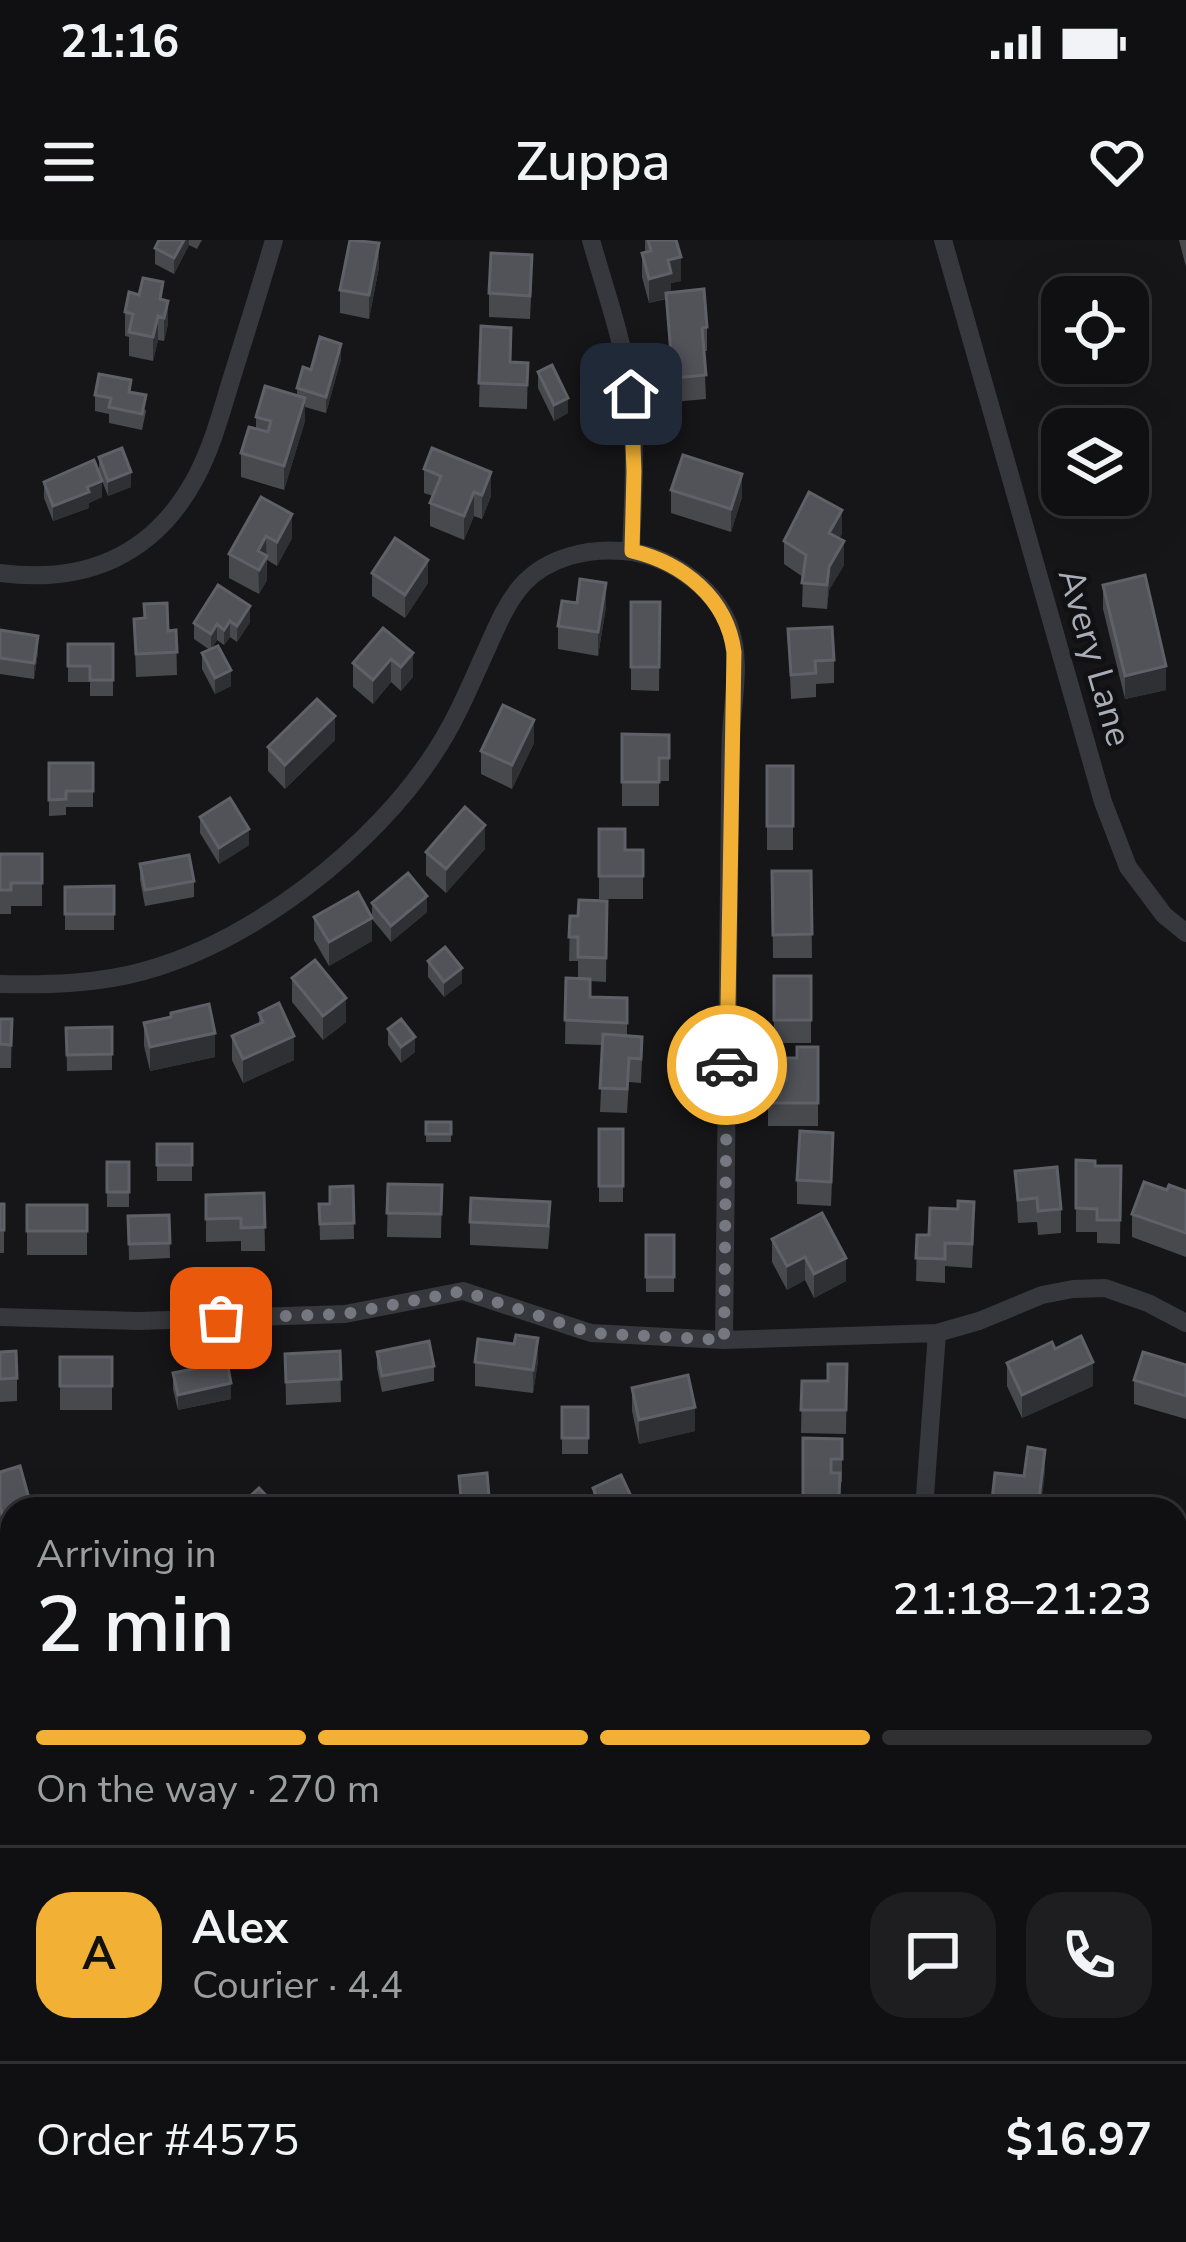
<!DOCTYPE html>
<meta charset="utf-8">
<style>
:root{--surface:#101012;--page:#1e1e20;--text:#f1f3f6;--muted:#9c9d9f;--line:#303032;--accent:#f2b134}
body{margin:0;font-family:"Nunito Sans",sans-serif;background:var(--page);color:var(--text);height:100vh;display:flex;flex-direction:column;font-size:45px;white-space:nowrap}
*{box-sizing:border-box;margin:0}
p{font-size:39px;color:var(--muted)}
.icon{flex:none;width:66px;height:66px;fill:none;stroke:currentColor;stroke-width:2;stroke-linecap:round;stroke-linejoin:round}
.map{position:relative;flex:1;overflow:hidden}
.side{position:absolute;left:0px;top:1257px;width:1188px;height:747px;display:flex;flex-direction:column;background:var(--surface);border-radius:36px 36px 0 0;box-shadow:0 12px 48px #0002,0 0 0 3px var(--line)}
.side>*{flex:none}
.fabs{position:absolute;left:1041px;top:36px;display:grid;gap:24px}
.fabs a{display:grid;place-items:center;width:108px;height:108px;border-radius:24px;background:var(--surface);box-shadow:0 12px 48px #0002,0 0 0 3px var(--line);font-size:60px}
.pin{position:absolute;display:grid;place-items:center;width:102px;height:102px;color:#fff;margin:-51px;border-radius:24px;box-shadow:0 6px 18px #0006}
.courier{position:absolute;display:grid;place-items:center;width:120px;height:120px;margin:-60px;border:9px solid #f2b134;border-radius:50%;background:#fff;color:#222;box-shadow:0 3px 15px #0007}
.headline em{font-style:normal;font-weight:600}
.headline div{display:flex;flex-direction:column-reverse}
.headline{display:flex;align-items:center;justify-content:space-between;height:204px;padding:0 36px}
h1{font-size:78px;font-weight:600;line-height:90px}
.bar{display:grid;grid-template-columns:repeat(4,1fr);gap:18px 12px;align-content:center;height:144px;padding:0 36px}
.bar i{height:15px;border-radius:9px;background:var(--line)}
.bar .selected{background:var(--accent)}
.bar p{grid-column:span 4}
.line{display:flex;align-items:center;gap:30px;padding:0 36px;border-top:3px solid var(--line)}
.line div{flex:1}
.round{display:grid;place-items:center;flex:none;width:126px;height:126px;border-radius:36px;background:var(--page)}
.status{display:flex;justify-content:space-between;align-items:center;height:84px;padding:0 60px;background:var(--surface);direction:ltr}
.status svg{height:33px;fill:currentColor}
header{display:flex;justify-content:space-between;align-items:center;height:156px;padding:0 36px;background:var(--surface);font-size:54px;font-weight:600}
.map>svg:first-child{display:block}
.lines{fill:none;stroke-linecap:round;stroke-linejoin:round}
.path{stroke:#3d3f44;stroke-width:3;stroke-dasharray:6 9;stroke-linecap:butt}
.minor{stroke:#37383d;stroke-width:18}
.wall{fill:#47494d}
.shaded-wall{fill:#2f3033}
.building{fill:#525359;stroke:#5f6168;stroke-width:3}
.done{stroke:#757880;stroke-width:12;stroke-dasharray:0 21.6}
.route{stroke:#f2b134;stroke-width:15}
.labels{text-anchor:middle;stroke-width:10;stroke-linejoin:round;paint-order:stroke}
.street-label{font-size:36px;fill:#a8adb8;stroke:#111113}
</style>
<div class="status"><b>21:16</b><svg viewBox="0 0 49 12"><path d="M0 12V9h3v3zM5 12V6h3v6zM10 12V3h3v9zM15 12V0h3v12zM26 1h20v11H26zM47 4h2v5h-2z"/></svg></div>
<header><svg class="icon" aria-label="menu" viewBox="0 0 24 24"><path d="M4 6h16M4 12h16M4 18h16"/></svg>Zuppa<svg class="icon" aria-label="heart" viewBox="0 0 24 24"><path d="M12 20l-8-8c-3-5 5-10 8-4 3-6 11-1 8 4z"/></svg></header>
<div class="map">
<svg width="1186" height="2002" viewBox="0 0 1186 2002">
<rect width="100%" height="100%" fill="#161618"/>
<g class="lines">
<path class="path" d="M1176,1818L1186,1807
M1002,2002L1012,1992"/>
<path class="minor" d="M591,0C605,50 624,102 630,153C637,206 633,259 631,311
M943,0L1103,562L1128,627L1164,675L1186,693
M0,333C85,344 153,316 195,239C213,206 222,169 233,134C247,89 261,45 274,0
M0,744C47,745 98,744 144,731C253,701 374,607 435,512C455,482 469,448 484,415C495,391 505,364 523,344C548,317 588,308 623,311C666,314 713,345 729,386C742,420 733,458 731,493C730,514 730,536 730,557C728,738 726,919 724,1100
M0,1077L139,1081L345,1074L463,1051L591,1093L724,1100L937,1093L979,1081L1042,1055L1073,1049L1105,1048L1148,1063L1186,1083
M924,1269L937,1093
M1176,1604L1186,1589
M0,1654L12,1670
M0,1810L12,1784
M515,2002L544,1992"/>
</g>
<path class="wall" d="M159,0H202L197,9L189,5L174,34L155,24V8Z
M645,0H676L681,41L671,43V52L707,87V111H704L706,159L673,162L666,59L649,63L642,37V13L645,12Z
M1179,0H1186V27Z
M379,27L369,79L340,73V50Z
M532,39L530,79L489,77V53Z
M163,59L168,84L164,101L158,100L153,121L129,116V97L125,96V72Z
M481,86L511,122L528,123L527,169L479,167Z
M341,119L326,173L305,167V181L284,250L241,237V213L256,189V177L297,155V148L311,130Z
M538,132L568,173L554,181L538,148Z
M131,152L146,171L142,190L109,183V174L95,171V155Z
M99,217L131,247L108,256L99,233Z
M424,229L491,256L482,279L474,276L464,300L430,286V263L433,256L424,253Z
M44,242L102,257L89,263V268L53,281L44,258Z
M671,250L742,257L731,292L671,273Z
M261,257L292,298L277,326L267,320V340L259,354L229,338V314Z
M842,294L839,298L844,325L829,350L827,369L802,367L803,337L784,324V301Z
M372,333L428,343L405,378L372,356Z
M1103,345L1166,450L1125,459L1103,369Z
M631,362H660L659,451L631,450Z
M606,367L598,416L558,409V386Z
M144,378L168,391L176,390L177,435L136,437L134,379Z
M250,382L237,402L230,397L224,405L217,400L211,409L231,446L215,454L202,429V413L210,410L194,399V383Z
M383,388L413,437L401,451L391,442L373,464L353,447V423Z
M788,389L834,420V443L816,444V457L791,459Z
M0,390L38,412L34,439L0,434Z
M68,404H113V456H90V442H68Z
M622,494L669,495V541H659V566H622Z
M335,500L285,549L268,531V507Z
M534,503L512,549L481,534V511Z
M49,523H93V567H66V575L49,576Z
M767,526H793V610H767Z
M200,577L249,605L219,624L200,593Z
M599,589L625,610H643V659H599Z
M485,609L446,653L426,635V612Z
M0,614H42V666H11V674H0Z
M140,624L194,641V657L145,666L140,640Z
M772,631H811L812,718H773Z
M114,646V690H65V647Z
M607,661L606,742L590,741V757L627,758V796L642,820L641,843L629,842L627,873L600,872L603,805L565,804L566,738H578V721H569L570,676H578Z
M372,663L427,672L391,702L372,679V701L329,726L314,700V677H372Z
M428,721L462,743L444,757L428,737Z
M774,736H811V803H774Z
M292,738L346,782L323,800L292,762Z
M259,773L294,820L243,843L232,820V796L259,784Z
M171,777L215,817L150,831L144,806V783Z
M0,779H12L11,828H0Z
M112,787V830L67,831L66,788Z
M388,789L415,812L401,823L388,805Z
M818,807V886H768V840H786L797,818Z
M426,882H451V902H426Z
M599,889H623V962H599Z
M157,904H192V941H157Z
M833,916L831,966L797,964V940Z
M1076,920L1095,926H1121L1120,1004L1097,1003V992H1076Z
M107,922H129V967H107Z
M1015,931L1061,969V993L1038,995L1037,982L1018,983Z
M388,944L442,945L441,998L387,997Z
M353,946L354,999L320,1000L319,964H330Z
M1167,950L1186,951V1017L1132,997V974Z
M264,953L265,1011H241V1001L206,1002V955Z
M0,964H4V1013H0Z
M27,965H87V1015H27Z
M169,975L170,1018L129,1020L128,976Z
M470,982L550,986L548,1009L470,1005Z
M974,986L972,1028L945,1026V1043L916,1041L917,995H929Z
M646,995H674V1052H646Z
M772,999L846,1041L814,1058L805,1040L787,1050L772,1022Z
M1055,1109L1093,1146L1022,1178L1007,1146V1123Z
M340,1111L341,1162L286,1165L285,1114Z
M0,1112L17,1138V1161L0,1162Z
M377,1112L434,1126V1141L382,1152L377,1128Z
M60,1117H112V1170H60Z
M538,1121L533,1153L475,1146V1122Z
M847,1124L846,1194L801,1193L802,1141H828Z
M1186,1125V1179L1134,1164V1140Z
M173,1133L231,1159L178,1170L173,1149Z
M632,1148L695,1191L639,1204L632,1171Z
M562,1167H588V1214H562Z
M803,1198L842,1199V1242H840V1269H803Z
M20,1226L8,1318L0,1289V1232Z
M459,1236L489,1256V1269H461Z
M593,1248L637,1269H593Z
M12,1352V1431L2,1377V1353Z
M1186,1401V1433L1182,1429V1405Z
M1186,1646V1735L1176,1728V1698L1179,1693L1176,1692V1660Z
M243,1992H289V2002H243Z
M878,1992H923V2002H883Z"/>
<path class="shaded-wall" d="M184,0H189V5L174,34V18Z
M379,3V27L369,79V55Z
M681,17V41L671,43V57L649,63V39L668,20Z
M168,61V84L164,101V78Z
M158,76V100L153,121V97Z
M341,104V119L326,173V157Z
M305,158V181L284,250V226Z
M568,158V173L554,181V165Z
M131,232V247L108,256V241Z
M491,232V256L482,279V255Z
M742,234V257L731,292V269Z
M102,241V257L89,263V268L53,281V266Z
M474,252V276L464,300V276Z
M842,270V294L829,316V293Z
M292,274V298L277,326V302Z
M266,296L267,340L259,354L258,311Z
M844,301V325L829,350L827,369L829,327Z
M428,320V343L405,378V355Z
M606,343V367L598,416V392Z
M250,366V382L237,402V386Z
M230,381V397L224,405V390Z
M217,384V400L211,410V394Z
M38,396V412L34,439V423Z
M413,413V437L401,451V427Z
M391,419V442L373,464V440Z
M1166,426V450L1125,459V436Z
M231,430V446L215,454V438Z
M335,476V500L285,549V525Z
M534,480V503L512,549V525Z
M485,585V609L446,653V629Z
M249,589V605L219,624V608Z
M427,656V672L391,702V686Z
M372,678V701L329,726V702Z
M462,728V743L444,757V742Z
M346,758V782L323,800V776Z
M215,793V817L150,831V807Z
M294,796V820L243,843V819Z
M415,797V812L401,823V807Z
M805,1017V1040L787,1050V1026Z
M846,1018V1041L814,1058V1034Z
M538,1098V1121L533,1153V1130Z
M1093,1122V1146L1022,1178V1155Z
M231,1143V1159L178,1170V1155Z
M695,1167V1191L639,1204V1180Z
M1045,1210V1233L1041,1269H1038Z
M12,1293V1317L8,1318V1295Z
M1179,1742V1765L1176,1769V1746Z
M354,1992H383L354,1998Z
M396,1992H415V1995L396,1999Z
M902,1992H923V2002H893V1997Z"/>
<path class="building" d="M159,0H184L174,18L155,8Z
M350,0L379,3L369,55L340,50Z
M648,0H676L681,17L668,20L671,33L649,39L642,13L651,11Z
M491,13L532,15L530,56L489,53Z
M143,38L163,42L160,59L168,61L164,78L158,76L153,97L129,92L133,74L125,72L129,52L139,55Z
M704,49L707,87L702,88L706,135L673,138L666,53Z
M481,86L511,88L510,122L528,123L527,145L479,143Z
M320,97L341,104L326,157L297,148L303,127L311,130Z
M552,125L568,158L554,165L538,132Z
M99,134L131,140L129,152L146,155L142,174L109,167L111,158L95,155Z
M265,146L305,158L284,226L241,213L249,187L268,192L271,181L256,177Z
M122,208L131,232L108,241L99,217Z
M432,208L491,232L482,255L474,252L464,276L430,263L441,236L424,229Z
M683,215L742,234L731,269L671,250Z
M94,220L102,241L87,247L89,252L53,266L44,242Z
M809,252L842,270L829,293L844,301L829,327L827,345L802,343L806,315L784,301Z
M261,257L292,274L277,302L266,296L258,311L267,316L259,330L229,314Z
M395,298L428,320L405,355L372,333Z
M1145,335L1166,426L1125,436L1103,345Z
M580,339L606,343L598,392L558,386L562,361L577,363Z
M218,345L250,366L237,386L230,381L224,390L217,384L211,394L194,383Z
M631,362H660L659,427H631Z
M167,363L168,391L176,390L177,412L136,414L134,379L145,378L144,364Z
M832,387L834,420L815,421L816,433L791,435L788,389Z
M383,388L413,413L401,427L391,419L373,440L353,423Z
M0,390L38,396L34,423L0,418Z
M68,404H113V440H90V426H68Z
M218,406L231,430L215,438L202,413Z
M317,459L335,476L285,525L268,507Z
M503,465L534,480L512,525L481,511Z
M622,494L669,495V518H659V542H622Z
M49,523H93V551H66V559L49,560Z
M767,526H793V586H767Z
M230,558L249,589L219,608L200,577Z
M465,567L485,585L446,629L426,612Z
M599,589H625V610H643V636H599Z
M0,614H42V643H11V650H0Z
M189,615L194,641L145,650L140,624Z
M772,631H811L812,694L773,695Z
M408,633L427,656L391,686L372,663Z
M114,646V674H65V647Z
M358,652L372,678L329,702L314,677Z
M579,660L607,661L606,718L578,717V697H569L570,676H578Z
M445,707L462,728L444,742L428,721Z
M315,720L346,758L323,776L292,738Z
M774,736H811V780H774Z
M566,738L590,739V757L627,758V783L565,780Z
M279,763L294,796L243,819L232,796L263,782L259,773Z
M209,764L215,793L150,807L144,783L171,777V773Z
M0,779H12L11,805L0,804Z
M401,779L415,797L401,807L388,789Z
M112,787V814L67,815L66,788Z
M603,794L642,797L641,819L629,818L627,849L600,848Z
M797,807H818V863H768V840H786V818H797Z
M426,882H451V894H426Z
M599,889H623V946H599Z
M800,891L833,893L831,942L797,940Z
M157,904H192V925H157Z
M1076,920L1095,921V926H1121L1120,980H1097V969L1076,968Z
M107,922H129V952H107Z
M1057,927L1061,969L1038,971L1037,958L1018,960L1015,931Z
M1144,942L1167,950L1169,945L1186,951V993L1132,974Z
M388,944L442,945L441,974L387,973Z
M353,946L354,983L320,984L319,964H330V947Z
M264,953L265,987L241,988V978L206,979V955Z
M471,958L550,962L548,986L470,982Z
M958,961L974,962L972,1004L945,1003V1019L916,1018L917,995H929L930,968L958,969Z
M0,964H4V990H0Z
M27,965H87V991H27Z
M822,973L846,1018L814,1034L805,1017L787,1026L772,999Z
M169,975L170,1003L129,1004L128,976Z
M646,995H674V1037H646Z
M516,1095L538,1098L533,1130L475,1122L478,1099L514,1104Z
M1081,1096L1093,1122L1022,1155L1007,1123L1052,1102L1055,1109Z
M429,1101L434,1126L382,1136L377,1112Z
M16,1111L17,1138L0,1139V1112Z
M340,1111L341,1139L286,1142L285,1114Z
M1143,1112L1186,1125V1156L1134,1140Z
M60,1117H112V1146H60Z
M227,1122L231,1143L178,1155L173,1133Z
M828,1124H847L846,1170H801L802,1141H828Z
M688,1135L695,1167L639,1180L632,1148Z
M562,1167H588V1198H562Z
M803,1198L842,1199V1219H831V1233H840L839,1259H803Z
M1028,1207L1045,1210L1038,1267L1020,1264V1269H991L995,1233L1024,1236Z
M20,1226L32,1269H12V1293L8,1295L0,1266V1232Z
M487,1233L489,1256L461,1258L459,1236Z
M621,1235L637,1269H602L593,1248Z
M259,1248L279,1269H236Z
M12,1352V1407L2,1353Z
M1185,1645L1186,1646V1674L1176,1668V1660Z
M1186,1682V1711L1176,1705V1698Z
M862,1998L863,2002H823Z"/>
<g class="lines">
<path class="done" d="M221,1078L345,1074L463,1051L591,1093L724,1100L727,825"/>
<path class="route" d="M631,154L634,231L632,311C683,323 727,358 734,412L727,825"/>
</g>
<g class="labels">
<g class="street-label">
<text transform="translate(1096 417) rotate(74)" y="13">Avery Lane</text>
</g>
</g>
</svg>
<div class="fabs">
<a><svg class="icon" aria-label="locate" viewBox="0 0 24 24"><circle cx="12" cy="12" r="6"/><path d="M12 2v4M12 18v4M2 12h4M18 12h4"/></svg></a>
<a><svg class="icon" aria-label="layers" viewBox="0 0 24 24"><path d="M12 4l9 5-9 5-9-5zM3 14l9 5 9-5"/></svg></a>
</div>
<div class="pin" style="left:221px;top:1078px;background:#ea580c"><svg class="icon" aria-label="bag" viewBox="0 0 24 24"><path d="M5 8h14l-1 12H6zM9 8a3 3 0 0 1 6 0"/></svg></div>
<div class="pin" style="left:631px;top:154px;background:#1f2937"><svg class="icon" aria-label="home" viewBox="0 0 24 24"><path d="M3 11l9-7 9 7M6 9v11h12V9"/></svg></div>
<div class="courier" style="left:727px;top:825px"><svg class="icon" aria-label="car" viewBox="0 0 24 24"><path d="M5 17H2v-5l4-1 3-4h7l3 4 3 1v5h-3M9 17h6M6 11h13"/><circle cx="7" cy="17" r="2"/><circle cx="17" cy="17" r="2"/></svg></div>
<section class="side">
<div class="headline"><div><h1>2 min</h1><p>Arriving in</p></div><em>21:18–21:23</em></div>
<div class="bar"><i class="selected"></i><i class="selected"></i><i class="selected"></i><i></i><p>On the way · 270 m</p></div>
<div class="line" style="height:216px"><b class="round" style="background:var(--accent);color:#111">A</b><div><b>Alex</b><p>Courier · 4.4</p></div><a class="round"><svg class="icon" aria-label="chat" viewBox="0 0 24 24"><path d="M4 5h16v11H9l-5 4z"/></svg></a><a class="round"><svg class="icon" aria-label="phone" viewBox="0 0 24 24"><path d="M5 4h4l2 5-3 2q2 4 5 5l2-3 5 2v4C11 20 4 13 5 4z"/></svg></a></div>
<div class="line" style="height:156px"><div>Order #4575</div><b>$16.97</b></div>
</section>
</div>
